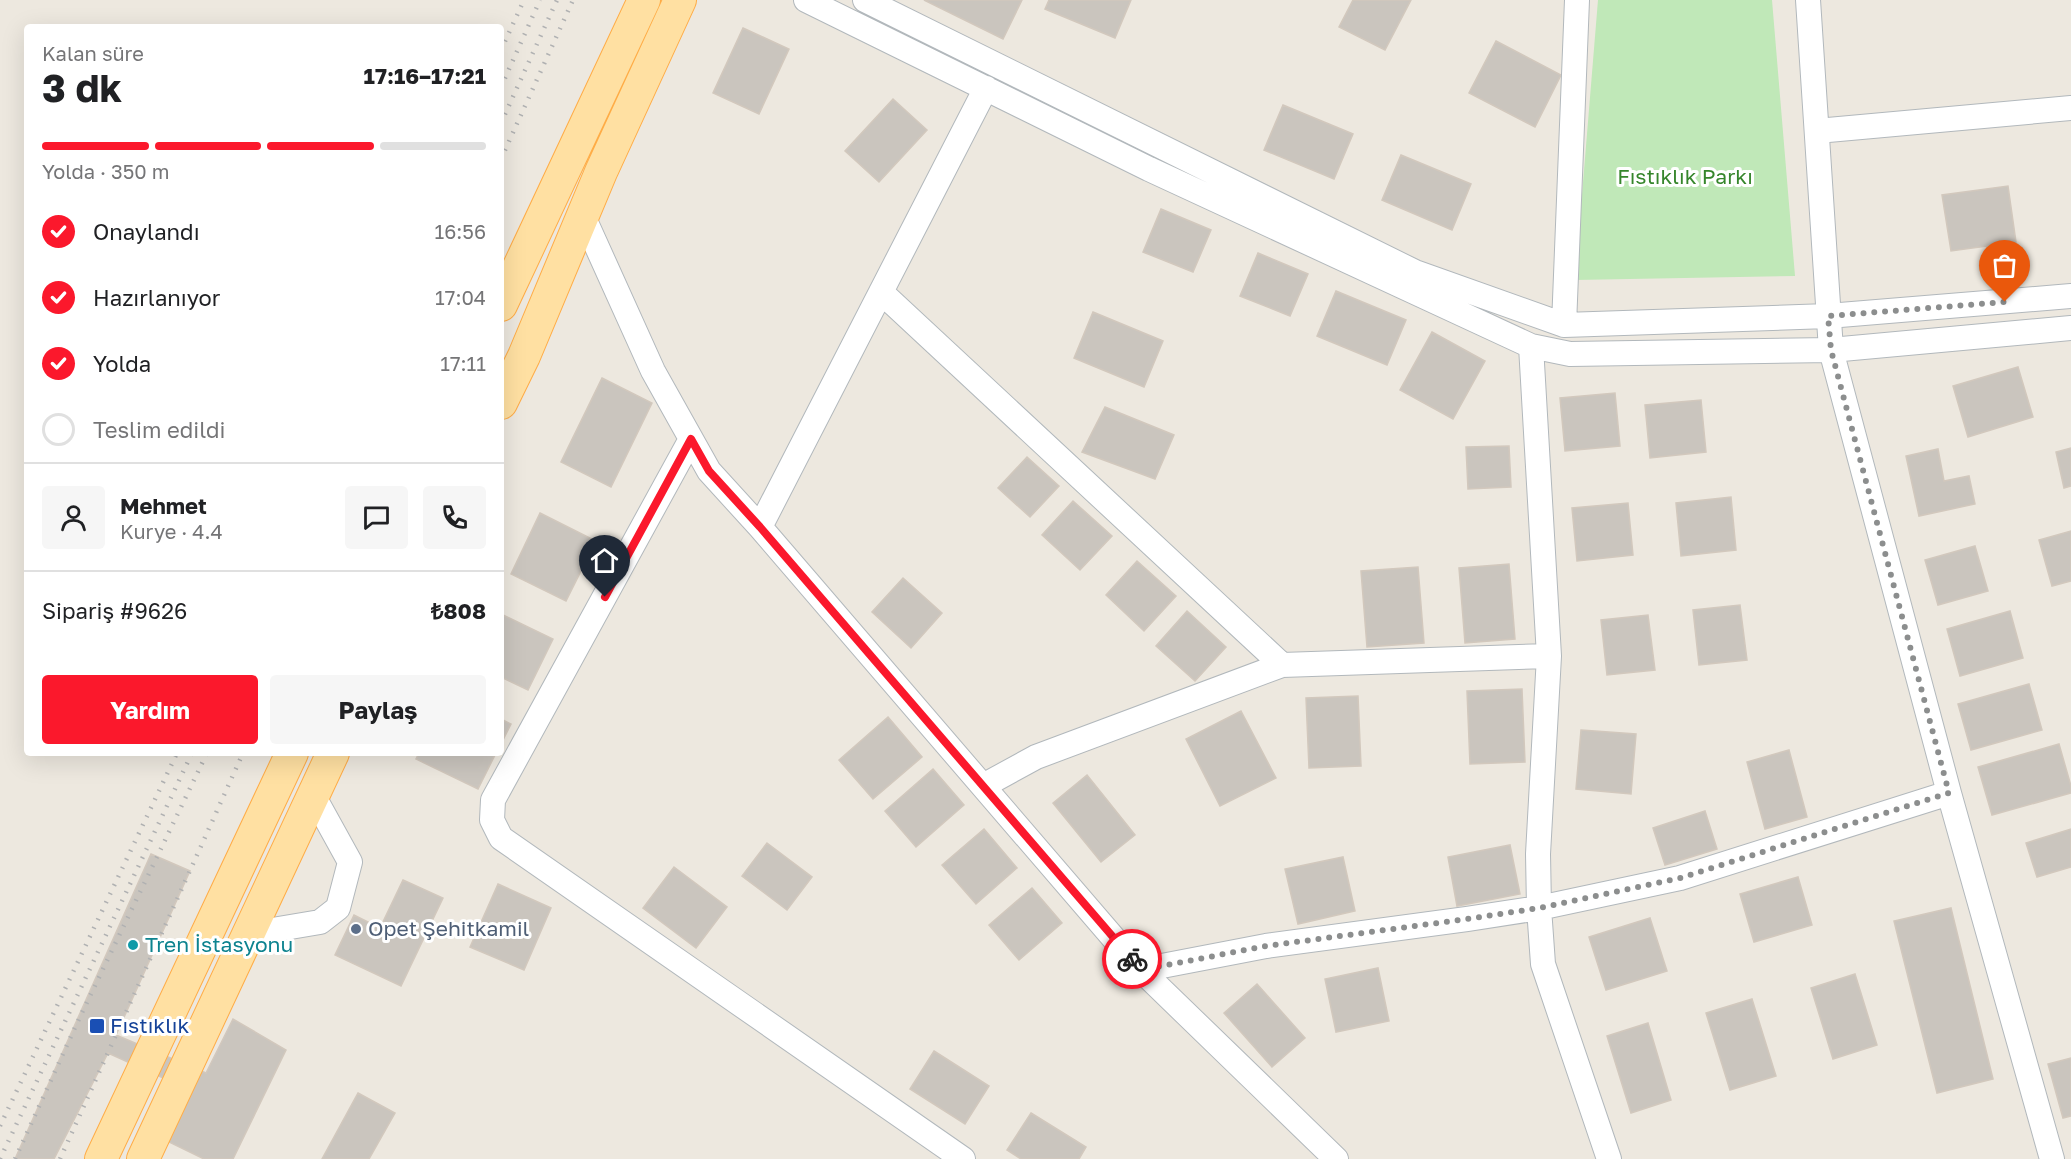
<!DOCTYPE html>
<html lang="tr">
<meta charset="utf-8">
<style>
:root{--surface:#fff;--page:#f6f6f6;--text:#202124;--muted:#757577;--line:#e0e0e0;--accent:#fb182c}
body{margin:0;font-family:"Golos Text",sans-serif;background:var(--page);color:var(--text);height:100vh;display:flex;flex-direction:column;font-size:22px;white-space:nowrap}
*{box-sizing:border-box;margin:0}
p{font-size:20px;color:var(--muted)}
.icon{flex:none;width:33px;height:33px;fill:none;stroke:currentColor;stroke-width:2;stroke-linecap:round;stroke-linejoin:round}
.map{position:relative;flex:1;overflow:hidden}
.side{position:absolute;left:24px;top:24px;width:480px;height:732px;display:flex;flex-direction:column;background:var(--surface);border-radius:6px;box-shadow:0 6px 24px #0002}
.side>*{flex:none}
.pin{position:absolute;display:grid;place-items:center;width:51px;height:51px;color:#fff;margin:-62px -26px;border-radius:50% 50% 50% 0;rotate:-45deg;box-shadow:0 0 6px #0007}
.pin .icon{rotate:45deg}
.courier{position:absolute;display:grid;place-items:center;width:60px;height:60px;margin:-30px;border:4px solid #fb182c;border-radius:50%;background:#fff;color:#222;box-shadow:0 2px 8px #0007}
.head em{font-style:normal;font-weight:700}
.head div{display:flex;flex-direction:column-reverse}
.head{display:flex;align-items:center;justify-content:space-between;height:102px;padding:0 18px}
h1{font-size:39px;font-weight:700;line-height:45px}
.bar{display:grid;grid-template-columns:repeat(4,1fr);gap:9px 6px;align-content:center;height:72px;padding:0 18px}
.bar i{height:8px;border-radius:4px;background:var(--line)}
.bar .active{background:var(--accent)}
.bar p{grid-column:span 4}
.line{display:flex;align-items:center;gap:15px;padding:0 18px;border-top:2px solid var(--line)}
.line div{flex:1}
.round{display:grid;place-items:center;flex:none;width:63px;height:63px;border-radius:6px;background:var(--page)}
ol{padding:0 18px;list-style:none}
li{display:flex;align-items:center;gap:18px;height:66px}
li p{margin-inline-start:auto}
li .icon{padding:6px;border-radius:50%;background:var(--accent);color:#fff;stroke-width:4}
li:last-child{color:var(--muted)}
li i{width:33px;height:33px;border:3px solid var(--line);border-radius:50%}
.primary-button{display:flex;gap:12px;margin-top:auto;padding:12px 18px}
.primary-button a{flex:1;height:69px;border-radius:6px;background:var(--accent);color:#fff;font-size:24px;font-weight:700;line-height:69px;text-align:center}
.primary-button a+a{background:var(--page);color:var(--text)}
.map>svg:first-child{display:block}
.green{fill:#c0e8b8}
.building{fill:#cac5be;stroke:#d2c8bd;stroke-width:1.5}
.lines{fill:none;stroke-linecap:round;stroke-linejoin:round}
.minor-casing{stroke:#b2b8bc;stroke-width:26}
.major-casing{stroke:#ffac46;stroke-width:34}
.minor{stroke:#fff;stroke-width:24}
.major{stroke:#ffe0a2;stroke-width:32}
.rail{stroke:#b0b1b2;stroke-width:4.5;stroke-dasharray:1.5 8;stroke-linecap:butt}
.done{stroke:#8c8e8e;stroke-width:6;stroke-dasharray:0 10.8}
.route{stroke:#fb182c;stroke-width:8}
.service-dot{fill:#5c6f8a;stroke:#fff;stroke-width:2}
.culture-dot{fill:#0f9aa8;stroke:#fff;stroke-width:2}
.transit-dot{fill:#1a4fb4;stroke:#fff;stroke-width:2}
.labels{text-anchor:middle;stroke-width:6;stroke-linejoin:round;paint-order:stroke}
.park-label{font-size:21px;fill:#36862c;stroke:#fff}
.service-label{font-size:21px;fill:#4e5e75;stroke:#fff;text-anchor:start}
.culture-label{font-size:21px;fill:#0d838f;stroke:#fff;text-anchor:start}
.transit-label{font-size:21px;fill:#164399;stroke:#fff;text-anchor:start}
</style>
<div class="map">
<svg width="2071" height="1159" viewBox="0 0 2071 1159">
<rect width="100%" height="100%" fill="#ede8df"/>
<path class="green" d="M1598,0H1772L1795,276L1575,280Z"/>
<path class="building" d="M924,0H1022L1003,39Z
M1049,0H1131L1115,38L1045,9Z
M1353,0H1411L1385,50L1339,27Z
M743,28L789,49L759,114L713,93Z
M1496,41L1561,75L1535,127L1469,93Z
M893,99L927,130L879,182L845,151Z
M1283,105L1353,134L1334,179L1264,150Z
M1401,155L1471,184L1452,230L1382,200Z
M2008,186L2016,242L1951,251L1942,195Z
M1161,209L1211,230L1193,272L1143,252Z
M1258,253L1308,274L1290,316L1240,296Z
M1336,291L1406,320L1387,365L1317,336Z
M1093,312L1163,341L1144,387L1074,358Z
M1432,332L1485,361L1453,419L1400,390Z
M2018,367L2033,417L1968,437L1953,386Z
M602,378L652,403L611,487L561,462Z
M1615,393L1620,446L1565,451L1560,398Z
M1701,400L1706,452L1650,458L1645,405Z
M1105,407L1174,435L1155,479L1082,452Z
M1509,446L1511,487L1468,489L1466,447Z
M2071,448V486L2064,488L2056,452Z
M1938,449L1944,481L1969,476L1975,504L1919,516L1906,456Z
M1027,457L1059,486L1030,517L998,488Z
M1731,497L1736,550L1681,556L1676,503Z
M1073,501L1112,536L1080,570L1042,535Z
M1628,503L1633,555L1577,561L1572,508Z
M540,513L596,541L566,601L511,574Z
M2071,531V581L2052,586L2039,540Z
M1975,546L1988,591L1938,605L1925,560Z
M1137,561L1176,596L1144,631L1106,595Z
M1509,564L1515,639L1465,643L1459,568Z
M1418,567L1424,643L1367,647L1361,571Z
M903,578L942,613L911,648L872,612Z
M1740,605L1747,660L1699,665L1693,610Z
M1187,611L1226,647L1195,681L1156,646Z
M2010,611L2023,658L1960,676L1947,629Z
M501,614L553,639L528,690L501,677Z
M1648,615L1655,670L1607,675L1601,620Z
M2029,684L2042,730L1971,750L1958,704Z
M1522,689L1525,762L1470,764L1467,691Z
M1358,696L1361,766L1309,768L1306,698Z
M1241,711L1276,778L1220,806L1186,739Z
M888,717L922,757L873,799L839,760Z
M501,719L511,724L501,744Z
M1581,730L1636,734L1631,794L1576,789Z
M2059,744L2071,786V793L1992,815L1978,767Z
M1789,750L1807,817L1765,829L1747,762Z
M419,753H496L478,789L416,759Z
M933,769L964,805L916,847L885,811Z
M1087,775L1135,835L1101,862L1053,803Z
M1705,811L1717,849L1665,865L1653,828Z
M984,829L1017,868L976,904L942,865Z
M2071,829V867L2037,877L2026,843Z
M767,843L812,877L787,910L742,876Z
M1510,845L1520,894L1457,906L1448,857Z
M151,854L190,871L116,1035L206,1073L233,1019L286,1050L233,1159H204L169,1142L192,1091L108,1053L54,1159H15Z
M1343,857L1355,911L1298,924L1285,869Z
M674,867L727,907L696,948L643,908Z
M1798,877L1812,925L1754,942L1740,894Z
M403,880L443,898L401,986L335,955L354,915L380,928Z
M498,884L551,908L524,970L470,947Z
M1032,888L1062,923L1019,960L989,925Z
M1951,908L1993,1079L1937,1093L1894,921Z
M1650,918L1667,971L1606,990L1589,937Z
M1378,968L1389,1021L1336,1032L1325,979Z
M1855,974L1877,1045L1833,1059L1811,988Z
M1257,984L1305,1038L1272,1067L1224,1013Z
M1752,999L1776,1076L1730,1090L1706,1013Z
M1648,1023L1671,1100L1631,1113L1607,1036Z
M934,1051L989,1086L965,1124L910,1089Z
M2071,1058V1116L2063,1118L2048,1064Z
M358,1093L395,1113L369,1159H322Z
M1031,1113L1086,1147L1079,1159H1021L1007,1150Z"/>
<g class="lines">
<defs>
<path id="minor" d="M806,0L1149,169L1531,346L1570,354L1831,350L2071,328
M865,0L1415,272L1564,325L1828,316L2071,296
M1808,0L1831,350L1949,793L2052,1159
M1817,131L2071,108
M583,216L653,371L709,471L760,527L1141,970L1336,1159
M881,292L1282,665L1549,656
M1564,325L1577,0
M1531,346L1549,656L1538,854L1539,908L1543,964L1609,1159
M691,439L493,800L492,820L501,838L963,1159
M760,527L986,88
M983,786L1036,757L1282,665
M249,934L320,922L338,908L350,862L313,795
M1141,970L1266,946L1467,919L1539,908L1680,878L1949,793"/>
<path id="major" d="M501,305L644,0
M501,403L524,356L601,172L680,0
M101,1159L292,753
M143,1159L333,753"/>
</defs>
<use href="#minor" class="minor-casing"/>
<use href="#major" class="major-casing"/>
<use href="#minor" class="minor"/>
<use href="#major" class="major"/>
<path class="rail" d="M501,50L524,0
M501,87L540,0
M501,123L557,0
M501,159L573,0
M0,1126L177,753
M0,1159L192,753
M15,1159L78,1021L207,753
M60,1159L243,753"/>
</g>
<g class="lines">
<path class="done" d="M1132,959L1141,970L1266,946L1467,919L1539,908L1680,878L1949,793L1831,350L1828,316L2005,302"/>
<path class="route" d="M605,597L691,439L709,471L760,527L1132,959"/>
</g>
<circle class="service-dot" cx="356" cy="929" r="6"/>
<circle class="culture-dot" cx="133" cy="945" r="6"/>
<rect class="transit-dot" x="89" y="1018" width="16" height="16" rx="3"/>
<g class="labels">
<g class="park-label">
<text x="1685" y="184">Fıstıklık Parkı</text>
</g>
<g class="service-label">
<text x="368" y="936">Opet Şehitkamil</text>
</g>
<g class="culture-label">
<text x="145" y="952">Tren İstasyonu</text>
</g>
<g class="transit-label">
<text x="110" y="1033">Fıstıklık</text>
</g>
</g>
</svg>
<div class="pin" style="left:2005px;top:302px;background:#ea580c"><svg class="icon" aria-label="bag" viewBox="0 0 24 24"><path d="M5 8h14l-1 12H6zM9 8a3 3 0 0 1 6 0"/></svg></div>
<div class="pin" style="left:605px;top:597px;background:#1f2937"><svg class="icon" aria-label="home" viewBox="0 0 24 24"><path d="M3 11l9-7 9 7M6 9v11h12V9"/></svg></div>
<div class="courier" style="left:1132px;top:959px"><svg class="icon" aria-label="bike" viewBox="0 0 24 24"><circle cx="6" cy="16" r="4"/><circle cx="18" cy="16" r="4"/><path d="M6 16l4-8h5l3 8M10 8l3 8H6M13 5h3"/></svg></div>
<section class="side">
<div class="head"><div><h1>3 dk</h1><p>Kalan süre</p></div><em>17:16–17:21</em></div>
<div class="bar"><i class="active"></i><i class="active"></i><i class="active"></i><i></i><p>Yolda · 350 m</p></div>
<ol>
<li><svg class="icon" aria-label="check" viewBox="0 0 24 24"><path d="M5 12l5 5 9-10"/></svg>Onaylandı<p>16:56</p></li>
<li><svg class="icon" aria-label="check" viewBox="0 0 24 24"><path d="M5 12l5 5 9-10"/></svg>Hazırlanıyor<p>17:04</p></li>
<li><svg class="icon" aria-label="check" viewBox="0 0 24 24"><path d="M5 12l5 5 9-10"/></svg>Yolda<p>17:11</p></li>
<li><i></i>Teslim edildi</li>
</ol>
<div class="line" style="height:108px"><a class="round"><svg class="icon" aria-label="person" viewBox="0 0 24 24"><circle cx="12" cy="8" r="4"/><path d="M4 21q1-7 8-7t8 7"/></svg></a><div><b>Mehmet</b><p>Kurye · 4.4</p></div><a class="round"><svg class="icon" aria-label="chat" viewBox="0 0 24 24"><path d="M4 5h16v11H9l-5 4z"/></svg></a><a class="round"><svg class="icon" aria-label="phone" viewBox="0 0 24 24"><path d="M5 4h4l2 5-3 2q2 4 5 5l2-3 5 2v4C11 20 4 13 5 4z"/></svg></a></div>
<div class="line" style="height:78px"><div>Sipariş #9626</div><b>₺808</b></div>
<div class="primary-button"><a>Yardım</a><a>Paylaş</a></div>
</section>
</div>
